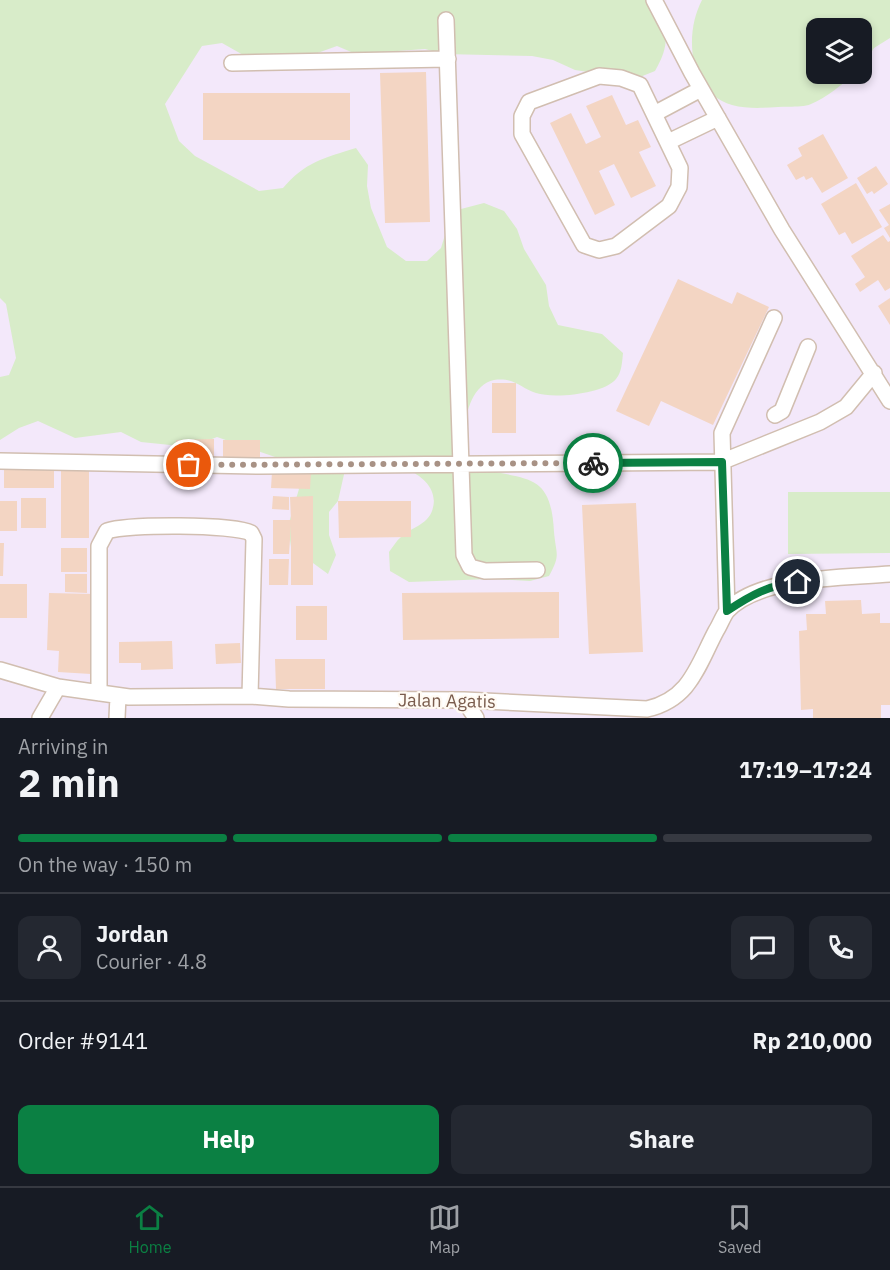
<!DOCTYPE html>
<meta charset="utf-8">
<style>
:root{--surface:#171b24;--page:#242831;--text:#f1f3f6;--muted:#9ea1a6;--line:#363941;--accent:#0b8043}
body{margin:0;font-family:"IBM Plex Sans",sans-serif;background:var(--page);color:var(--text);height:100vh;display:flex;flex-direction:column;font-size:22px;white-space:nowrap}
*{box-sizing:border-box;margin:0}
p{font-size:20px;color:var(--muted)}
.icon{flex:none;width:33px;height:33px;fill:none;stroke:currentColor;stroke-width:2;stroke-linecap:round;stroke-linejoin:round}
.map{position:relative;height:718px;overflow:hidden}
.side{display:flex;flex-direction:column;background:var(--surface);flex:1}
.side>*{flex:none}
.buttons{position:absolute;left:806px;top:18px;display:grid;gap:12px}
.buttons a{display:grid;place-items:center;width:66px;height:66px;border-radius:12px;background:var(--surface);box-shadow:0 3px 9px #0003;font-size:30px}
.pin{position:absolute;display:grid;place-items:center;width:51px;height:51px;color:#fff;margin:-26px;border:3px solid #fff;border-radius:50%;box-shadow:0 2px 6px #0007}
.courier{position:absolute;display:grid;place-items:center;width:60px;height:60px;margin:-30px;border:4px solid #0b8043;border-radius:50%;background:#fff;color:#222;box-shadow:0 2px 8px #0007}
.headline em{font-style:normal;font-weight:800}
.headline div{display:flex;flex-direction:column-reverse}
.headline{display:flex;align-items:center;justify-content:space-between;height:102px;padding:0 18px}
h1{font-size:39px;font-weight:800;line-height:45px}
.bar{display:grid;grid-template-columns:repeat(4,1fr);gap:9px 6px;align-content:center;height:72px;padding:0 18px}
.bar i{height:8px;border-radius:4px;background:var(--line)}
.bar .on{background:var(--accent)}
.bar p{grid-column:span 4}
.line{display:flex;align-items:center;gap:15px;padding:0 18px;border-top:2px solid var(--line)}
.line div{flex:1}
.round{display:grid;place-items:center;flex:none;width:63px;height:63px;border-radius:12px;background:var(--page)}
.cta{display:flex;gap:12px;margin-top:auto;padding:12px 18px}
.cta a{flex:1;height:69px;border-radius:12px;background:var(--accent);color:#fff;font-size:24px;font-weight:800;line-height:69px;text-align:center}
.cta a+a{background:var(--page);color:var(--text)}
.tabs{display:flex;justify-content:space-around;align-items:center;height:84px;border-top:2px solid var(--line);background:var(--surface);font-size:16px;color:var(--muted)}
.tabs a{display:grid;justify-items:center;gap:3px}
.tabs .on{color:var(--accent)}
.map>svg:first-child{display:block}
.education{fill:#f3e8fa;fill-rule:evenodd}
.green{fill:#d8ecc9}
.building{fill:#f3d5c3}
.lines{fill:none;stroke-linecap:round;stroke-linejoin:round}
.minor-casing{stroke:#d1beb0;stroke-width:18}
.minor{stroke:#fff;stroke-width:15}
.done{stroke:#a89285;stroke-width:6;stroke-dasharray:0 10.8}
.route{stroke:#0b8043;stroke-width:8}
.labels{text-anchor:middle;stroke-width:4.5;stroke-linejoin:round;paint-order:stroke}
.street-label{font-size:18px;fill:#7a5c4d;stroke:#fffaf3}
</style>
<div class="map">
<svg width="890" height="718" viewBox="0 0 890 718">
<rect width="100%" height="100%" fill="#fdf6ec"/>
<path class="education" d="M0,0H890V718H0ZM816,28H861V74H816Z"/>
<path class="green" d="M0,0H650C666,30 673,39 655,71L635,79L575,70L553,60L532,56L443,54L425,49L356,54L337,46L298,60L259,64L222,43L202,46L165,104L179,141L195,156L259,191L283,188C305,162 324,158 356,148L368,165L367,186L371,208L387,247L406,261H427L441,248L448,225L461,209L484,203L504,211L517,229L524,249L546,285L549,306L558,325L602,334L623,353C622,362 622,372 616,379C604,394 554,399 536,393C520,388 514,377 494,380C468,385 460,430 467,451C470,457 477,464 481,469C530,480 551,474 554,532C556,555 561,554 549,576L530,581L491,579L409,582L390,571L389,552C393,547 396,541 401,537C410,528 427,525 432,511C445,474 386,459 361,457L345,470L338,501L329,512V535L336,555L328,574L291,547L288,526L299,489L278,458L217,437L199,444L180,446L141,442L121,432L75,438L38,421L19,428L0,440V377L9,375L16,358L6,304L0,298Z
M702,0H890V38L874,48L861,68V28H816V74H857C842,83 827,98 811,104C802,108 788,106 778,107C763,108 747,109 732,105C688,92 684,34 702,0Z
M788,492H890V553L788,554Z"/>
<path class="building" d="M426,72L430,222L385,223L380,73Z
M203,93H350V140H203Z
M612,95L626,125L638,120L651,147L639,152L656,186L631,198L614,164L599,171L615,205L595,215L550,123L571,113L586,144L601,137L586,106Z
M823,134L848,178L822,193L812,177L806,180L804,176L796,180L787,165L802,156L798,148Z
M876,166L888,184L874,194L872,191L867,194L857,178Z
M856,183L882,227L852,244L845,232L839,235L821,204Z
M890,204V238L884,228L889,225L879,210Z
M883,235L888,242L890,241V288L885,291L878,280L860,292L855,284L865,277L851,256Z
M678,279L732,304L737,292L769,307L713,425L661,401L649,426L616,411Z
M890,298V325L878,306Z
M492,383H516V433H492Z
M214,439V457H177L176,440Z
M223,440H260V457L223,458Z
M54,468V488H4V469Z
M89,470V538H61V471Z
M272,472L311,473L310,489L271,488Z
M273,496L289,497V510L272,509Z
M313,496V585H291V525L289,554H273V520H291L290,497Z
M21,498H46V528H21Z
M0,501H17V531H0Z
M338,501H411V537L339,538Z
M636,503L643,652L589,654L582,505Z
M0,543H4L3,576H0Z
M61,548H87V572H61Z
M269,559H289L288,585H269Z
M65,574H87V593L65,592Z
M0,584H27V618H0Z
M559,592V638L403,640L402,593Z
M49,593L94,594L91,674L58,672L59,651L47,650Z
M861,600L862,614L880,613V623H890V705H881V718H813V709L801,710L799,631L807,630L806,614H826L825,601Z
M296,606H327V640H296Z
M172,641L173,669L141,670V663H119V642Z
M240,643L241,663L216,664L215,644Z
M275,659H325V689H276Z"/>
<g class="lines">
<defs>
<path id="minor" d="M654,0L692,73L782,230L890,401
M446,20L464,555L470,567L485,571L537,570
M232,63L448,59
M599,76L621,78L640,85L680,168L679,187L669,206L616,246L599,250L584,245L522,134V116L529,102Z
M654,114L701,89
M668,142L718,118
M775,415L782,411L808,347
M0,461L260,466L721,462L820,422L846,407L874,373
M727,611L722,433L774,318
M0,670L58,687L129,697L250,696L289,699L464,700L647,709C690,699 697,667 716,631C720,625 723,616 727,611C759,576 845,578 890,574
M99,693V546L107,531C127,524 233,524 251,533L254,539L250,696
M464,700L476,718
M40,718L58,687
M117,718L118,696"/>
</defs>
<use href="#minor" class="minor-casing"/>
<use href="#minor" class="minor"/>
</g>
<g class="lines">
<path class="done" d="M189,465L593,463"/>
<path class="route" d="M593,463L722,462L727,611C751,595 769,585 798,582"/>
</g>
<g class="labels">
<g class="street-label">
<text transform="translate(447 701) rotate(1)" y="6">Jalan Agatis</text>
</g>
</g>
</svg>
<div class="buttons">
<a><svg class="icon" aria-label="layers" viewBox="0 0 24 24"><path d="M12 4l9 5-9 5-9-5zM3 14l9 5 9-5"/></svg></a>
</div>
<div class="pin" style="left:189px;top:465px;background:#ea580c"><svg class="icon" aria-label="bag" viewBox="0 0 24 24"><path d="M5 8h14l-1 12H6zM9 8a3 3 0 0 1 6 0"/></svg></div>
<div class="pin" style="left:798px;top:582px;background:#1f2937"><svg class="icon" aria-label="home" viewBox="0 0 24 24"><path d="M3 11l9-7 9 7M6 9v11h12V9"/></svg></div>
<div class="courier" style="left:593px;top:463px"><svg class="icon" aria-label="bike" viewBox="0 0 24 24"><circle cx="6" cy="16" r="4"/><circle cx="18" cy="16" r="4"/><path d="M6 16l4-8h5l3 8M10 8l3 8H6M13 5h3"/></svg></div>
</div>
<section class="side">
<div class="headline"><div><h1>2 min</h1><p>Arriving in</p></div><em>17:19–17:24</em></div>
<div class="bar"><i class="on"></i><i class="on"></i><i class="on"></i><i></i><p>On the way · 150 m</p></div>
<div class="line" style="height:108px"><a class="round"><svg class="icon" aria-label="person" viewBox="0 0 24 24"><circle cx="12" cy="8" r="4"/><path d="M4 21q1-7 8-7t8 7"/></svg></a><div><b>Jordan</b><p>Courier · 4.8</p></div><a class="round"><svg class="icon" aria-label="chat" viewBox="0 0 24 24"><path d="M4 5h16v11H9l-5 4z"/></svg></a><a class="round"><svg class="icon" aria-label="phone" viewBox="0 0 24 24"><path d="M5 4h4l2 5-3 2q2 4 5 5l2-3 5 2v4C11 20 4 13 5 4z"/></svg></a></div>
<div class="line" style="height:78px"><div>Order #9141</div><b>Rp 210,000</b></div>
<div class="cta"><a>Help</a><a>Share</a></div>
</section>
<nav class="tabs">
<a class="on"><svg class="icon" aria-label="home" viewBox="0 0 24 24"><path d="M3 11l9-7 9 7M6 9v11h12V9"/></svg>Home</a>
<a><svg class="icon" aria-label="map" viewBox="0 0 24 24"><path d="M3 6l6-2 6 2 6-2v14l-6 2-6-2-6 2zM9 4v14M15 6v14"/></svg>Map</a>
<a><svg class="icon" aria-label="saved" viewBox="0 0 24 24"><path d="M7 4h10v16l-5-4-5 4z"/></svg>Saved</a>
</nav>
